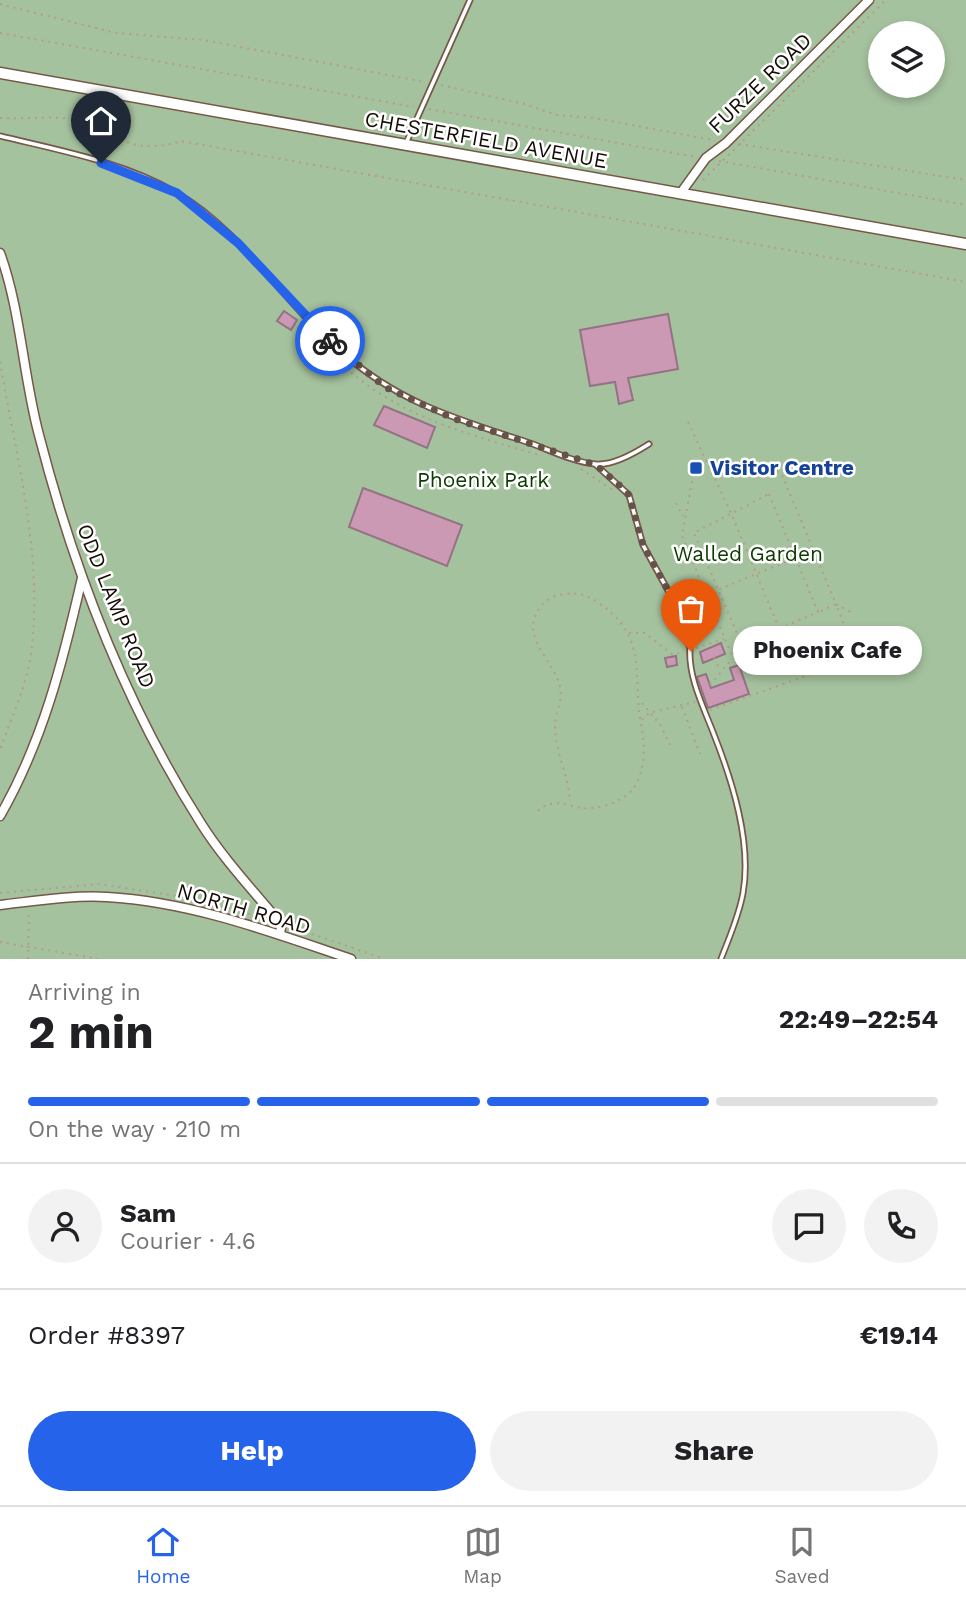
<!DOCTYPE html>
<meta charset="utf-8">
<style>
:root{--surface:#fff;--page:#f2f2f2;--text:#202124;--muted:#757577;--line:#e0e0e0;--accent:#2563eb}
body{margin:0;font-family:"Work Sans",sans-serif;background:var(--page);color:var(--text);height:100vh;display:flex;flex-direction:column;font-size:26px;white-space:nowrap}
*{box-sizing:border-box;margin:0}
p{font-size:23px;color:var(--muted)}
.icon{flex:none;width:38px;height:38px;fill:none;stroke:currentColor;stroke-width:2;stroke-linecap:round;stroke-linejoin:round}
.map{position:relative;height:959px;overflow:hidden}
.panel{display:flex;flex-direction:column;background:var(--surface);flex:1}
.panel>*{flex:none}
.tools{position:absolute;left:868px;top:21px;display:grid;gap:14px}
.tools a{display:grid;place-items:center;width:77px;height:77px;border-radius:50%;background:var(--surface);box-shadow:0 4px 10px #0003;font-size:35px}
.pin{position:absolute;display:grid;place-items:center;width:60px;height:60px;color:#fff;margin:-72px -30px;border-radius:50% 50% 50% 0;rotate:-45deg;box-shadow:0 0 7px #0007}
.pin .icon{rotate:45deg}
.courier{position:absolute;display:grid;place-items:center;width:70px;height:70px;margin:-35px;border:5px solid #2563eb;border-radius:50%;background:#fff;color:#222;box-shadow:0 2px 9px #0007}
.bubble{position:absolute;height:49px;border-radius:24px;background:var(--surface);box-shadow:0 4px 10px #0003;font-size:23px;font-weight:700;line-height:49px;text-align:center}
.overview em{font-style:normal;font-weight:700}
.overview div{display:flex;flex-direction:column-reverse}
.overview{display:flex;align-items:center;justify-content:space-between;height:119px;padding:0 28px}
h1{font-size:46px;font-weight:700;line-height:52px}
.bar{display:grid;grid-template-columns:repeat(4,1fr);gap:10px 7px;align-content:center;height:84px;padding:0 28px}
.bar i{height:9px;border-radius:5px;background:var(--line)}
.bar .on{background:var(--accent)}
.bar p{grid-column:span 4}
.line{display:flex;align-items:center;gap:18px;padding:0 28px;border-top:2px solid var(--line)}
.line div{flex:1}
.round{display:grid;place-items:center;flex:none;width:74px;height:74px;border-radius:37px;background:var(--page)}
.primary-button{display:flex;gap:14px;margin-top:auto;padding:14px 28px}
.primary-button a{flex:1;height:80px;border-radius:42px;background:var(--accent);color:#fff;font-size:28px;font-weight:700;line-height:80px;text-align:center}
.primary-button a+a{background:var(--page);color:var(--text)}
.tabs{display:flex;justify-content:space-around;align-items:center;height:98px;border-top:2px solid var(--line);background:var(--surface);font-size:19px;color:var(--muted)}
.tabs a{display:grid;justify-items:center;gap:4px}
.tabs .on{color:var(--accent)}
.map>svg:first-child{display:block}
.green{fill:#a5c29e;fill-rule:evenodd}
.building{fill:#cb99b3;stroke:#937383;stroke-width:2}
.lines{fill:none;stroke-linecap:round;stroke-linejoin:round}
.service-casing{stroke:#765848;stroke-width:7}
.minor-casing{stroke:#765848;stroke-width:11}
.tertiary-casing{stroke:#765848;stroke-width:13}
.path{stroke:#b69a8c;stroke-width:2;stroke-dasharray:2 5;stroke-linecap:butt}
.service{stroke:#fff;stroke-width:3.5}
.minor{stroke:#fff;stroke-width:8}
.tertiary{stroke:#fff;stroke-width:10}
.done{stroke:#665249;stroke-width:7;stroke-dasharray:0 12.6}
.route{stroke:#2563eb;stroke-width:9}
.transit-dot{fill:#1a4fb4;stroke:#fff;stroke-width:2.5}
.labels{text-anchor:middle;stroke-width:5;stroke-linejoin:round;paint-order:stroke}
.street-label{font-size:21px;fill:#150a05;stroke:#fff}
.transit-label{font-size:21px;font-weight:bold;fill:#164399;stroke:#fff;text-anchor:start}
.park-label{font-size:21px;fill:#0c3a00;stroke:#fff}
</style>
<div class="map">
<svg width="966" height="959" viewBox="0 0 966 959">
<rect width="100%" height="100%" fill="#fcd9c7"/>
<path class="green" d="M0,0H966V959H0ZM880,33H933V86H880Z"/>
<path class="building" d="M284,311L297,320L291,330L277,321Z
M668,314L678,369L628,378L633,400L619,404L615,382L590,386L580,330Z
M384,406L435,427L427,448L374,425Z
M363,488L462,525L447,566L349,527Z
M721,643L725,654L703,663L700,652Z
M676,656L677,665L667,667L665,658Z
M739,665L749,694L708,708L697,677L706,674L711,688L734,680L730,668Z"/>
<g class="lines">
<defs>
<path id="service" d="M0,136C58,150 124,162 177,193C242,231 283,302 340,351C398,402 453,418 524,441C546,448 572,462 595,464C612,466 635,453 649,444
M406,143L470,0
M596,465L629,495L643,545L670,594L690,647C688,676 702,704 713,732C732,780 752,842 743,893C739,916 729,938 721,959"/>
<path id="minor" d="M680,194L706,158L726,143L869,0
M0,253C21,311 23,376 39,435C74,571 126,706 202,825C223,858 250,887 275,917L281,927L280,935
M0,816C43,741 63,661 82,578
M0,905C36,901 71,895 107,897C192,902 271,932 351,959"/>
<path id="tertiary" d="M0,73L966,244"/>
</defs>
<use href="#service" class="service-casing"/>
<use href="#minor" class="minor-casing"/>
<use href="#tertiary" class="tertiary-casing"/>
<path class="path" d="M0,4L116,33L204,40L425,82
M0,33L414,107
M441,85L525,104L556,115L594,118L713,140
M429,109L696,157
M0,118C29,119 60,115 89,121C101,123 111,134 122,140C139,149 164,147 181,141L966,282
M739,144L966,180
M719,161L966,205
M703,180L886,0
M321,343C384,414 456,430 542,456
M0,362C16,457 44,557 31,654C26,688 11,718 0,750
M688,422L731,513L779,628
M581,469L614,491
M769,494L818,612L742,645L694,533Z
M676,503L683,516
M683,610L710,593L795,558
M629,633H645L673,655L684,652
M742,645L737,657L733,658L682,536L693,476L707,461H721L753,474L762,465L771,467L782,475L836,604L854,614
M696,648L724,639
M714,658L720,670
M710,685L732,659
M642,703L661,726L670,745
M682,707L700,754
M710,710L851,660L854,650L836,604L819,612
M642,720L649,713L695,702
M538,811C552,797 568,806 582,808C599,810 626,801 635,786C646,767 645,745 641,724C632,676 649,638 600,604C589,596 579,592 565,594C554,595 545,600 539,609C519,638 555,661 560,687C563,702 554,715 555,729C556,754 569,777 570,802
M0,893L99,884L202,900L264,918
M283,914L312,934L385,959
M0,942L99,959
M28,959L29,911"/>
<use href="#service" class="service"/>
<use href="#minor" class="minor"/>
<use href="#tertiary" class="tertiary"/>
</g>
<g class="lines">
<path class="done" d="M330,341L385,387L452,418L596,465L618,484L629,495L643,545L670,594L691,651"/>
<path class="route" d="M101,163L177,193L238,243L330,341"/>
</g>
<rect class="transit-dot" x="689" y="461" width="14" height="14" rx="3.5"/>
<g class="labels">
<g class="street-label">
<text transform="translate(760 83) rotate(-44)" y="7">FURZE ROAD</text>
<text transform="translate(486 140) rotate(10)" y="7">CHESTERFIELD AVENUE</text>
<text transform="translate(116 606) rotate(68)" y="7">ODD LAMP ROAD</text>
<text transform="translate(244 909) rotate(16)" y="7">NORTH ROAD</text>
</g>
<g class="transit-label">
<text x="710" y="475">Visitor Centre</text>
</g>
<g class="park-label">
<text x="483" y="487">Phoenix Park</text>
<text x="748" y="561">Walled Garden</text>
</g>
</g>
</svg>
<div class="tools">
<a><svg class="icon" aria-label="layers" viewBox="0 0 24 24"><path d="M12 4l9 5-9 5-9-5zM3 14l9 5 9-5"/></svg></a>
</div>
<div class="pin" style="left:691px;top:651px;background:#ea580c"><svg class="icon" aria-label="bag" viewBox="0 0 24 24"><path d="M5 8h14l-1 12H6zM9 8a3 3 0 0 1 6 0"/></svg></div>
<div class="pin" style="left:101px;top:163px;background:#1f2937"><svg class="icon" aria-label="home" viewBox="0 0 24 24"><path d="M3 11l9-7 9 7M6 9v11h12V9"/></svg></div>
<div class="courier" style="left:330px;top:341px"><svg class="icon" aria-label="bike" viewBox="0 0 24 24"><circle cx="6" cy="16" r="4"/><circle cx="18" cy="16" r="4"/><path d="M6 16l4-8h5l3 8M10 8l3 8H6M13 5h3"/></svg></div>
<div class="bubble" style="left:733px;top:626px;width:189px">Phoenix Cafe</div>
</div>
<section class="panel">
<div class="overview"><div><h1>2 min</h1><p>Arriving in</p></div><em>22:49–22:54</em></div>
<div class="bar"><i class="on"></i><i class="on"></i><i class="on"></i><i></i><p>On the way · 210 m</p></div>
<div class="line" style="height:126px"><a class="round"><svg class="icon" aria-label="person" viewBox="0 0 24 24"><circle cx="12" cy="8" r="4"/><path d="M4 21q1-7 8-7t8 7"/></svg></a><div><b>Sam</b><p>Courier · 4.6</p></div><a class="round"><svg class="icon" aria-label="chat" viewBox="0 0 24 24"><path d="M4 5h16v11H9l-5 4z"/></svg></a><a class="round"><svg class="icon" aria-label="phone" viewBox="0 0 24 24"><path d="M5 4h4l2 5-3 2q2 4 5 5l2-3 5 2v4C11 20 4 13 5 4z"/></svg></a></div>
<div class="line" style="height:91px"><div>Order #8397</div><b>€19.14</b></div>
<div class="primary-button"><a>Help</a><a>Share</a></div>
</section>
<nav class="tabs">
<a class="on"><svg class="icon" aria-label="home" viewBox="0 0 24 24"><path d="M3 11l9-7 9 7M6 9v11h12V9"/></svg>Home</a>
<a><svg class="icon" aria-label="map" viewBox="0 0 24 24"><path d="M3 6l6-2 6 2 6-2v14l-6 2-6-2-6 2zM9 4v14M15 6v14"/></svg>Map</a>
<a><svg class="icon" aria-label="saved" viewBox="0 0 24 24"><path d="M7 4h10v16l-5-4-5 4z"/></svg>Saved</a>
</nav>
